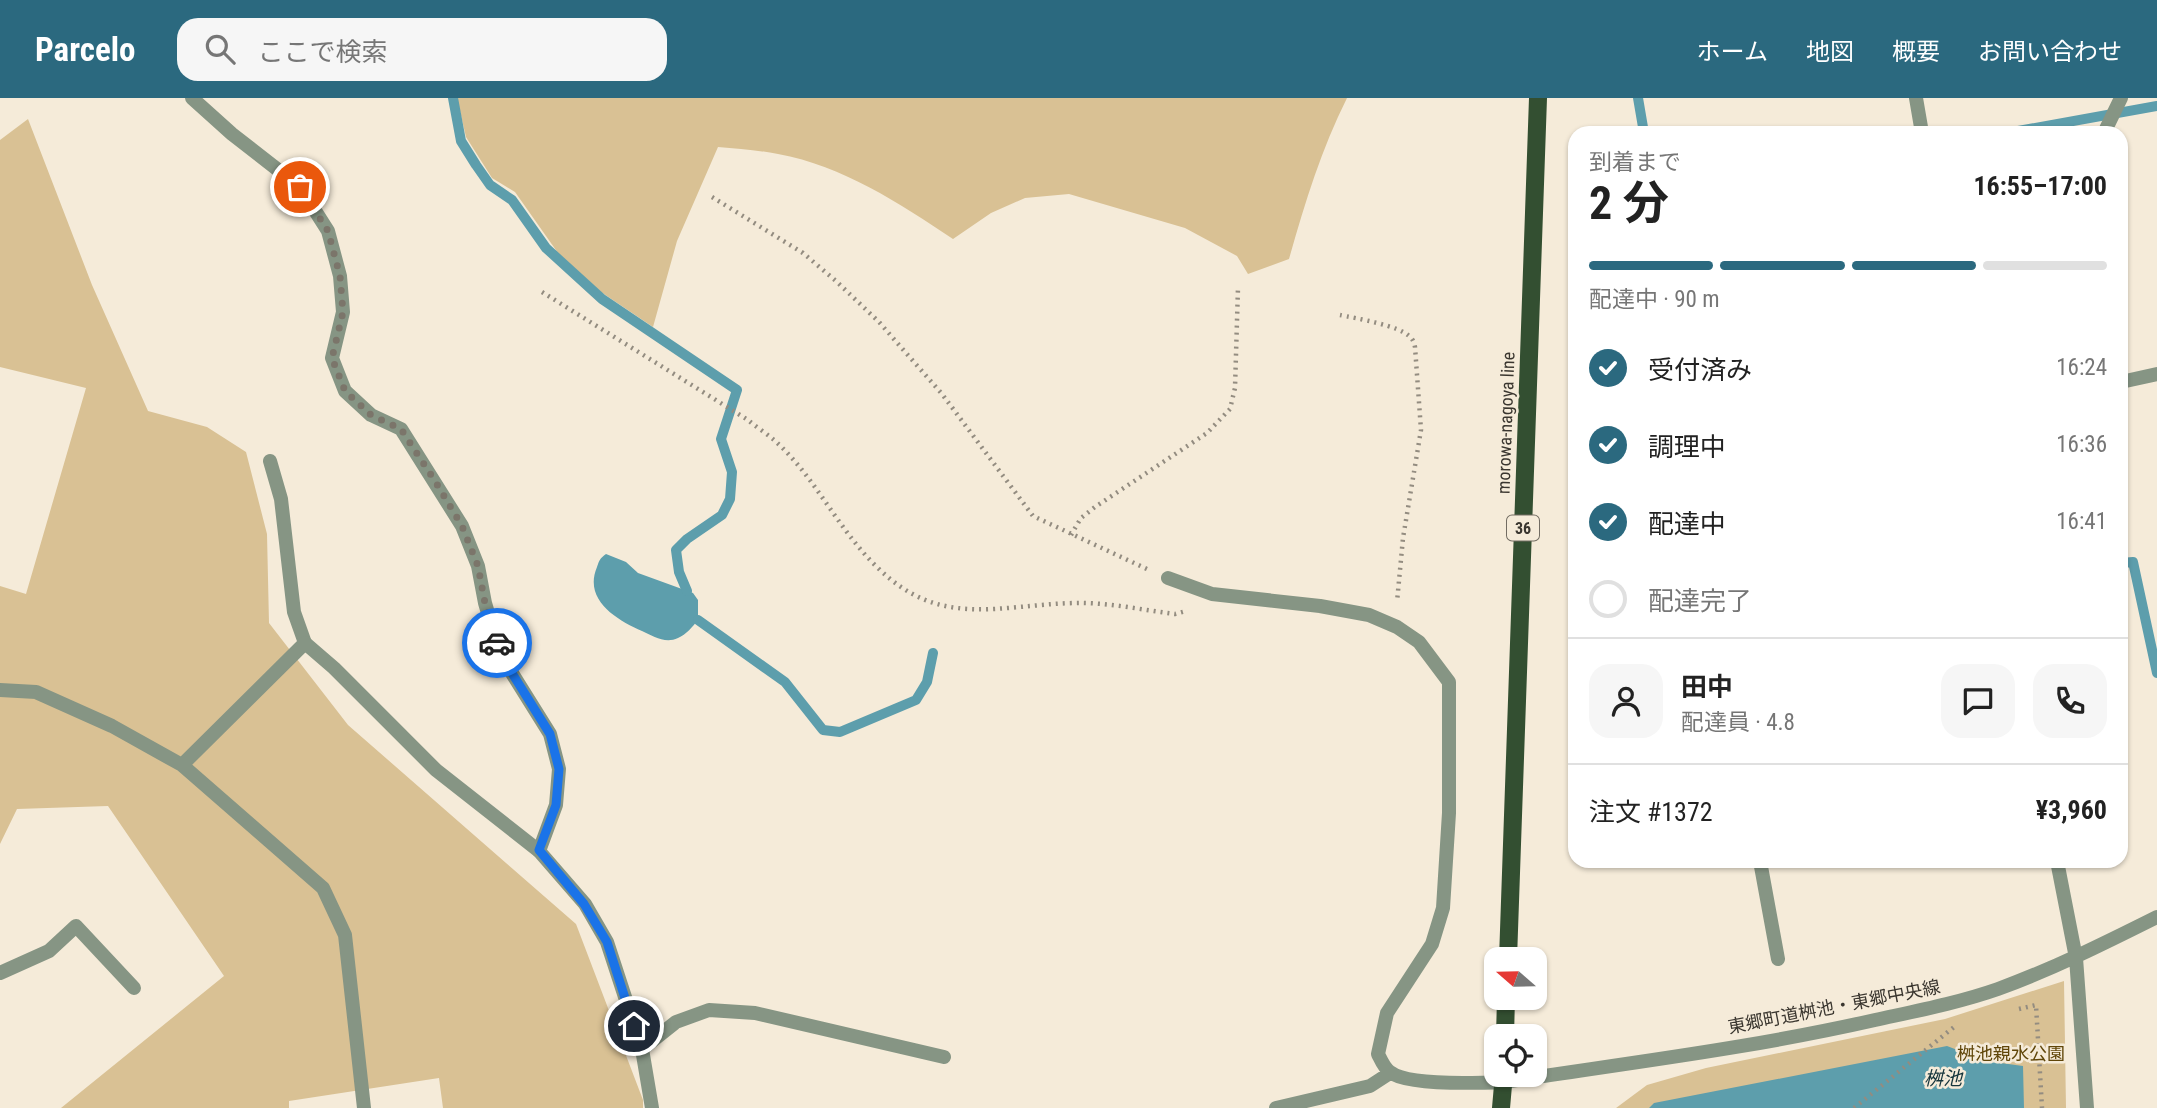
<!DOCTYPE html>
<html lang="ja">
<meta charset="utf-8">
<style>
:root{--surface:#fff;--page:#f6f6f6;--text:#222;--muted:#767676;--line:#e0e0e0;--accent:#2b697f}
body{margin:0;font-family:"Roboto Condensed","Noto Sans JP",sans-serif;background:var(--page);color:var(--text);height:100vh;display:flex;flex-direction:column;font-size:26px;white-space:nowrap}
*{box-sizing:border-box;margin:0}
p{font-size:23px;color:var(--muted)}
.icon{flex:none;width:38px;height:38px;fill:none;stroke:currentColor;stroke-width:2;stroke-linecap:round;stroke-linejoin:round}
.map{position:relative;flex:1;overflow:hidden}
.sheet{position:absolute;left:1568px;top:28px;width:560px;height:742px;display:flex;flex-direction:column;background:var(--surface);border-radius:21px;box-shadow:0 2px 5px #0004}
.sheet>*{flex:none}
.needle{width:46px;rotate:290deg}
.fabs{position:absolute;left:1484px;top:849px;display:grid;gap:14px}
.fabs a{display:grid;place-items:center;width:63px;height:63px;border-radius:14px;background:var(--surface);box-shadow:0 2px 5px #0004;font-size:35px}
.pin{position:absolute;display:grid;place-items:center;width:60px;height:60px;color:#fff;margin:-30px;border:4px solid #fff;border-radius:50%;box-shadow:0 2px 7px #0007}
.courier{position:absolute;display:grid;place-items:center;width:70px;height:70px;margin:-35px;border:5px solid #1a73e8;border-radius:50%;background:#fff;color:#222;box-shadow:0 2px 9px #0007}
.head em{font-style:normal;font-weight:700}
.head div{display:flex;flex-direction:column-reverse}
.head{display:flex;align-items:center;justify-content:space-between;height:119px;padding:0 21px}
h1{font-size:46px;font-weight:700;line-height:52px}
.bar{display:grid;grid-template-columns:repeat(4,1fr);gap:10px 7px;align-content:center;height:84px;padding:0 21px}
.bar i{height:9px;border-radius:5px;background:var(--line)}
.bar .selected{background:var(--accent)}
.bar p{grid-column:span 4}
.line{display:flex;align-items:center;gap:18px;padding:0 21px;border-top:2px solid var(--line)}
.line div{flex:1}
.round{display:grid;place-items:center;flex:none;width:74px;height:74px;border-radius:21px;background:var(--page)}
ol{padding:0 21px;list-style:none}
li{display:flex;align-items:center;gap:21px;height:77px}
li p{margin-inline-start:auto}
li .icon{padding:7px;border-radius:50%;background:var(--accent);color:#fff;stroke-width:4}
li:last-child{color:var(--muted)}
li i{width:38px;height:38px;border:4px solid var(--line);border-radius:50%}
header{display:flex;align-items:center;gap:42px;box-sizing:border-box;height:98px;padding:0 35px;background:var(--accent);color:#fff}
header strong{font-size:33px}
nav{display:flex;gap:38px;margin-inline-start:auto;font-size:24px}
.search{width:490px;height:63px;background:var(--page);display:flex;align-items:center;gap:18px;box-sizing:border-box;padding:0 24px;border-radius:21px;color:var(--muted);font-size:26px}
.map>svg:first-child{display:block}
.green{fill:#d9c194}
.water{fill:#5d9eac}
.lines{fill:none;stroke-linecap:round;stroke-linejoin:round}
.stream{stroke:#5d9eac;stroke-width:10}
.path{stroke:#938c80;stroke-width:4.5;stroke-dasharray:2 5;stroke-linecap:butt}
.service{stroke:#869584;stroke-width:14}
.minor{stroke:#869584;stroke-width:14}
.tertiary{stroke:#869584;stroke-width:14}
.primary{stroke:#334f31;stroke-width:18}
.done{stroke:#7b756a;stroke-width:7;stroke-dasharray:0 12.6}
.route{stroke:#1a73e8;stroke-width:9}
.labels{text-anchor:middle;stroke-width:5;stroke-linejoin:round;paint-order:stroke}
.shield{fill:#f5ebd9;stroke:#726c62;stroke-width:2}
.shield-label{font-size:16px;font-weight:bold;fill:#3a362f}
.street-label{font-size:18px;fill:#3a362f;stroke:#f5ebd9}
.park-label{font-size:18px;fill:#604609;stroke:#f5ebd9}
.water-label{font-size:19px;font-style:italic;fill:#15353c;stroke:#f5ebd9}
</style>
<header>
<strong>Parcelo</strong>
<div class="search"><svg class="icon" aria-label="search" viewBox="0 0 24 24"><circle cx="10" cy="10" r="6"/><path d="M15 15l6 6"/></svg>ここで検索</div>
<nav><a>ホーム</a><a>地図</a><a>概要</a><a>お問い合わせ</a></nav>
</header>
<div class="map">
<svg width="2157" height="1010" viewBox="0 0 2157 1010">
<rect width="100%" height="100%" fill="#f5ebd9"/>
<path class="green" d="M457,0H1347C1321,52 1305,105 1289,161L1248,176L1237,158L1185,130L1069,96L1025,100L991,115L953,141C899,105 843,68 778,56C758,52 738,51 718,49L677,143L653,229L601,194L558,155L515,94L492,80L466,39Z
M28,21L92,187L148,313L207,329L246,354L267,436L269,525L348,627L576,826L643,1002V1010H443L439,980L289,1003V1010H61L224,878L108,708L17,711L0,746V488L26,496L86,290L0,269V42Z
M2064,883L2066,1010H1616L1647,987L1706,970L1945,921Z"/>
<path class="water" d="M606,456L626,464L638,475L693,495L698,502V522C693,528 686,537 678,540C665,546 653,538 642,533C617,522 583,502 597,469C599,463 600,460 606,456Z
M1947,948L1986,963L2023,968L2024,1010H1649L1654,1005Z"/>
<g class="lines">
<path class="stream" d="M453,0L461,43L476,67L490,87L512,102L546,150L602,201L737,292L721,341L732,374L730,401L722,417L687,441L676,452L679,474L687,493
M1638,0L1644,35
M2007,35L2157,8
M2121,465L2133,464L2157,575
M698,522L785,584L823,632L840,634L916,602L927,584L933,555"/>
<path class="path" d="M712,99L803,155L836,183L879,224L942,296L1033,418L1147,471
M542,194L748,322C756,329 766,335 774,342C815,378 838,432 878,470C940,531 998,507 1074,505C1107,504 1142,512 1175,516L1186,513
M1340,217C1355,220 1401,228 1410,239C1413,241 1414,245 1415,249L1421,332L1403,440L1397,504
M1071,437L1081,420L1095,409L1207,335L1230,311L1235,290L1238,189
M2019,911L2036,907L2042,1010
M1854,1010L1954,929"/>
<path class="service" d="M192,0L232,36L300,89L328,133L340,178L343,214L332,260L345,293L371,317L401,331L462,428L478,468L485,505L496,542L510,572L550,636L559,671L556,707L539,753
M270,363L281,401L294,514L305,545
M642,951L676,924L709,912L755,915L944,959"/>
<path class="minor" d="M1916,0L1922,35
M2121,284L2157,276
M1168,480L1212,496L1320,508L1369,517L1397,529L1419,544L1449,584V715L1443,810L1432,846L1387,915L1378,956C1381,962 1384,970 1390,974C1407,988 1480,985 1504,984
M0,592L36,594L112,628L182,667L323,790L345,837L364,1010
M182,667L305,545L334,570L436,672L539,753L585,806L607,844L642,951L652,1010
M1760,763L1778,861
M0,875L49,853L76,828L134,890
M1276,1010L1370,988L1390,975"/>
<path class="tertiary" d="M2104,35L2121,0
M2057,763L2076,860L2087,1010
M1504,984C1628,965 1752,950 1875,922C1916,913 1958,905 1998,891C2053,871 2105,845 2157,819"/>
<path class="primary" d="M1508,861L1538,0
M1505,938L1506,900
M1501,1010L1504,976"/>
</g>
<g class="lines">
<path class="done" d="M300,89L328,133L340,178L343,214L332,260L345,293L371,317L401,331L435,383L462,428L478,468L485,505L497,545"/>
<path class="route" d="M497,545L510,572L550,636L559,671L556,707L539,752L584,806L607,844L634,928"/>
</g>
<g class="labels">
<rect class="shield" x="1507" y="417.5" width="32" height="25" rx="5"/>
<g class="shield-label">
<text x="1523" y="436">36</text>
</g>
<g class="street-label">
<text transform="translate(1506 325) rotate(-88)" y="6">morowa-nagoya line</text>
<text transform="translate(1834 909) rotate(-11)" y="6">東郷町道桝池・東郷中央線</text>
</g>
<g class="park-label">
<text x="2011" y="962">桝池親水公園</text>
</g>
<g class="water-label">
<text x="1943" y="987">桝池</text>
</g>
</g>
</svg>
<div class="fabs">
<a><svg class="needle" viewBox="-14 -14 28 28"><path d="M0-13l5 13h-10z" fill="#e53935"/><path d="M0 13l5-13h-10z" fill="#767676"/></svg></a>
<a><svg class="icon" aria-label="locate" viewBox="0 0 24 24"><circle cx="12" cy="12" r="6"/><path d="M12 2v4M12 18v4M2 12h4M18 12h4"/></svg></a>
</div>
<div class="pin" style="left:300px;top:89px;background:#ea580c"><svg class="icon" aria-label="bag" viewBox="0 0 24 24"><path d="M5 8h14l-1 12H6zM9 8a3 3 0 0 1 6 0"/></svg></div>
<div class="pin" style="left:634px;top:928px;background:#1f2937"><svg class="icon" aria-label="home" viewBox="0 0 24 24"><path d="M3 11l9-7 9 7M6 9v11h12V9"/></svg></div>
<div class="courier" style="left:497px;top:545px"><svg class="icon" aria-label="car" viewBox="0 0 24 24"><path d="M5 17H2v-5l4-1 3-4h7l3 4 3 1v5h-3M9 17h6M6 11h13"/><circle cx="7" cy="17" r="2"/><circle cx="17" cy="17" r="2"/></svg></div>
<section class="sheet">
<div class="head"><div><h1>2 分</h1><p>到着まで</p></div><em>16:55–17:00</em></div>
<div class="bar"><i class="selected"></i><i class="selected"></i><i class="selected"></i><i></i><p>配達中 · 90 m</p></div>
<ol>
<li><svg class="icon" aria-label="check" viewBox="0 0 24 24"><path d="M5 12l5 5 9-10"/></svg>受付済み<p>16:24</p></li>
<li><svg class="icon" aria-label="check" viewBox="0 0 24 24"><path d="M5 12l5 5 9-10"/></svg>調理中<p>16:36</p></li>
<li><svg class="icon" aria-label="check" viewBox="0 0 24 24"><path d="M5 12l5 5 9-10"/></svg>配達中<p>16:41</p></li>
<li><i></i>配達完了</li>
</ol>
<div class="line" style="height:126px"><a class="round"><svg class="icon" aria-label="person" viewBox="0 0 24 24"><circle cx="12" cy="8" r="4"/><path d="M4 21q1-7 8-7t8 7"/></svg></a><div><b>田中</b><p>配達員 · 4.8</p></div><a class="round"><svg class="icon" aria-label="chat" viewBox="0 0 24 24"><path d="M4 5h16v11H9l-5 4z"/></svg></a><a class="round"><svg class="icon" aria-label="phone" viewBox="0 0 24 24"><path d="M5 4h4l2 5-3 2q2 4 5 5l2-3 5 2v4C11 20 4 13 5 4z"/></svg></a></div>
<div class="line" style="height:91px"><div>注文 #1372</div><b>¥3,960</b></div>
</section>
</div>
